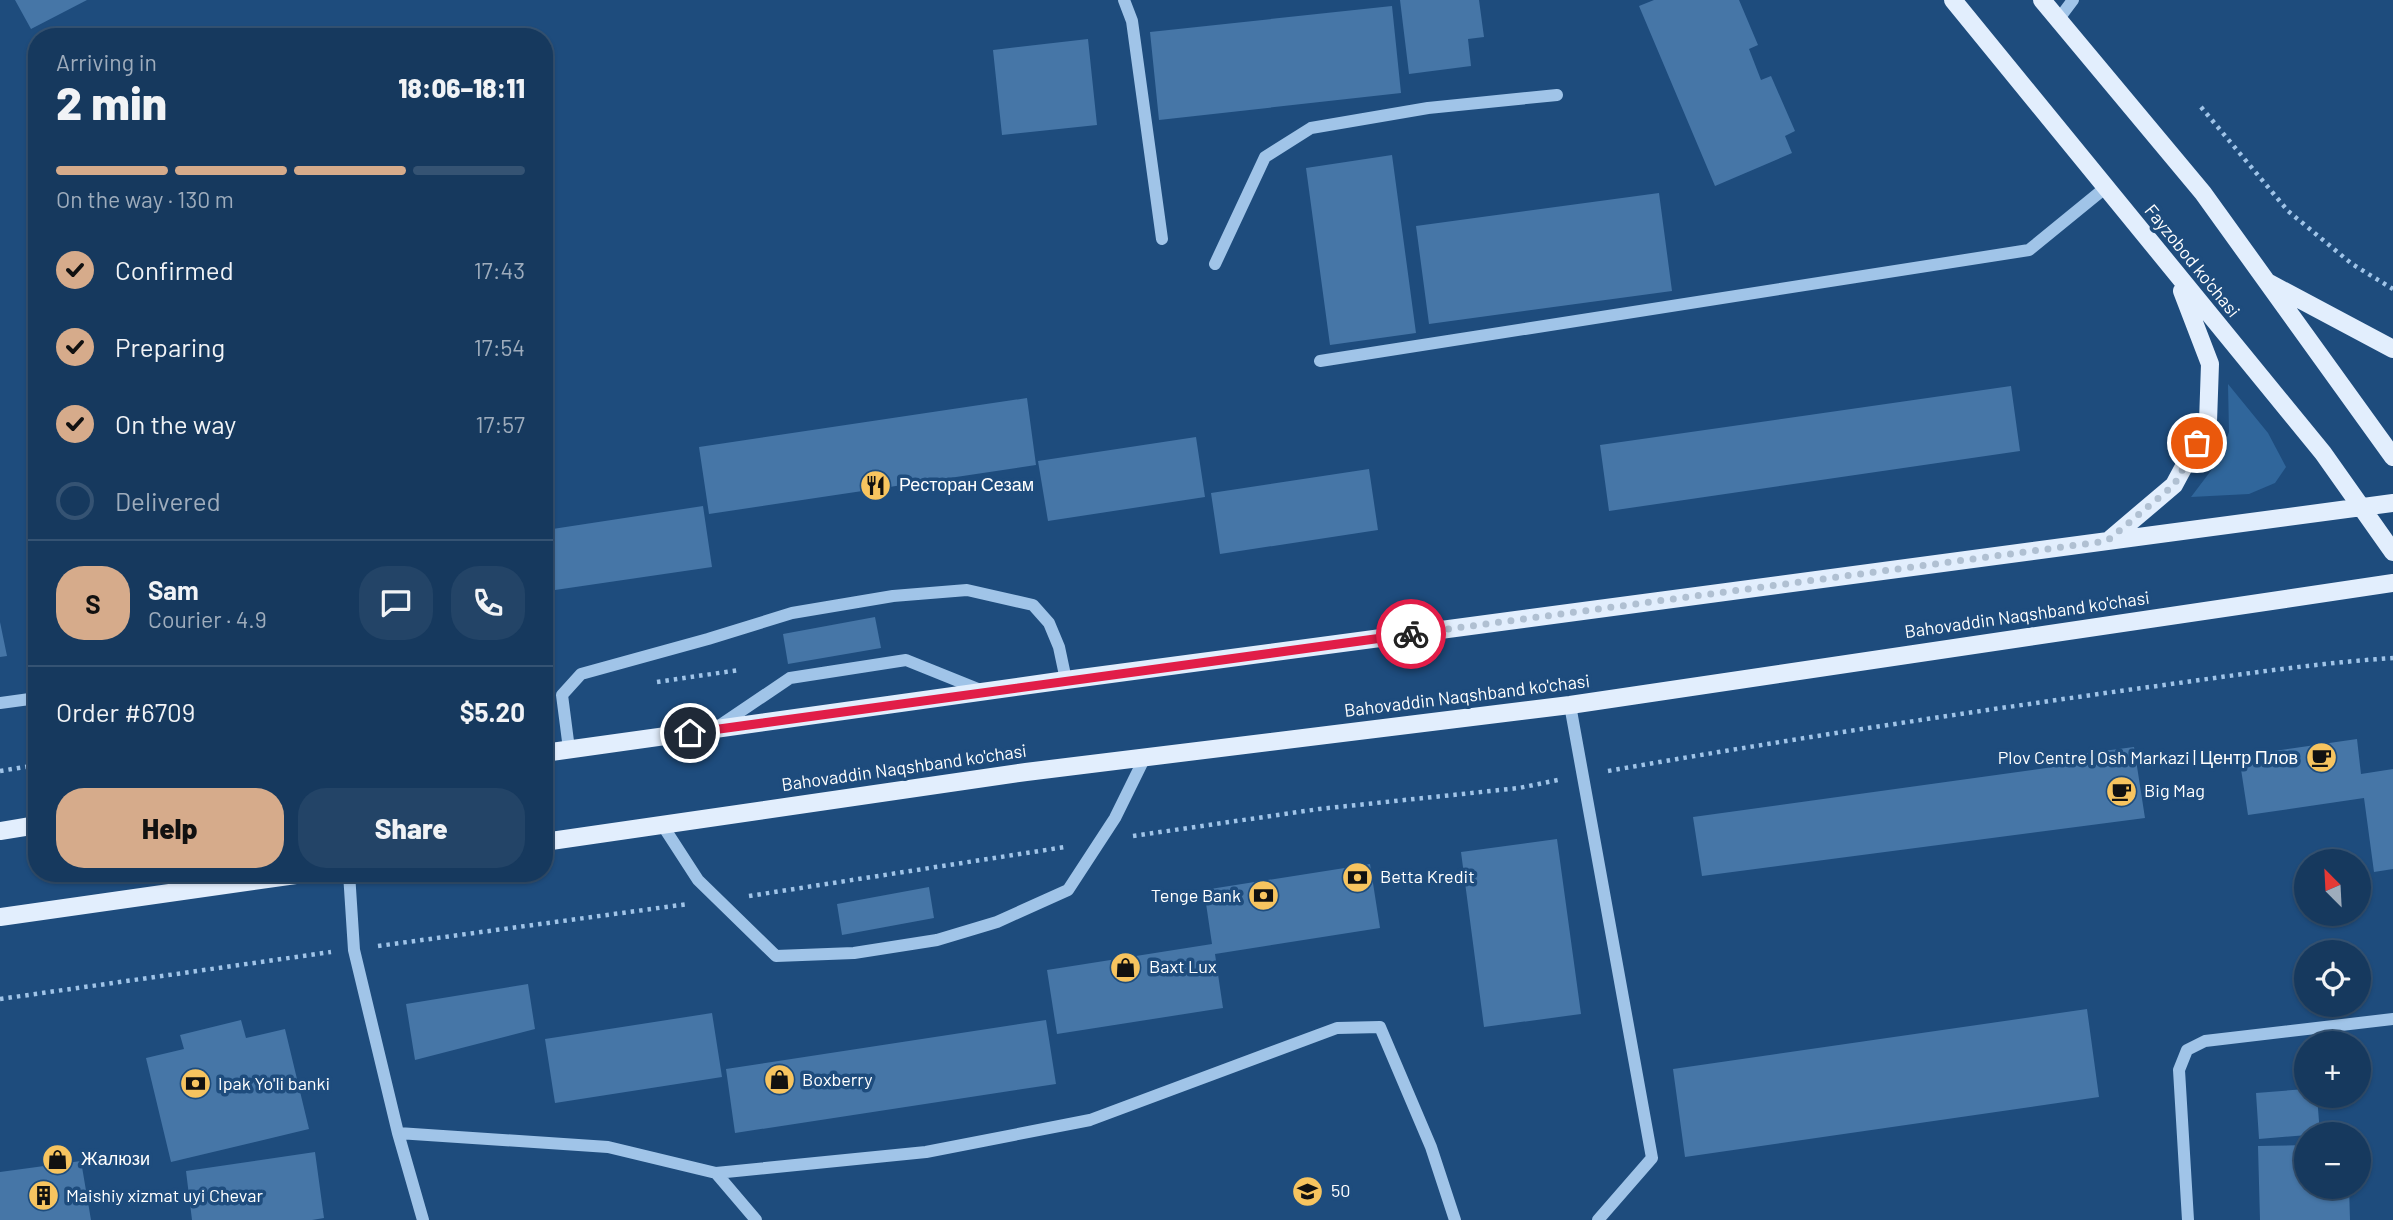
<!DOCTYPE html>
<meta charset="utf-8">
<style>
:root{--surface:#16395e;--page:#234467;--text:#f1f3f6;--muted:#9eacbc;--line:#355373;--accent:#d6ab8b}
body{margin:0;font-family:Barlow,sans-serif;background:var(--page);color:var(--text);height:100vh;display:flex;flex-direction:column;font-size:26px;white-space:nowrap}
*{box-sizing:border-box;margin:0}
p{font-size:23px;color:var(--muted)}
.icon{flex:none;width:38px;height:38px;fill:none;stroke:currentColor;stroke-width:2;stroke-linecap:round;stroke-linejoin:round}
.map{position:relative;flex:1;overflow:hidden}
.details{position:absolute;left:28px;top:28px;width:525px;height:854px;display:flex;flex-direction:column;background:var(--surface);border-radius:28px;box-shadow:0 2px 5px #0004,0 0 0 2px var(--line)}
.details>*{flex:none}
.needle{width:46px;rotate:336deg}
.buttons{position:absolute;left:2294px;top:849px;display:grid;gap:14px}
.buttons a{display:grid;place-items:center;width:77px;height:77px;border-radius:50%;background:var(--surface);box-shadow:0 2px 5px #0004,0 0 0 2px var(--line);font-size:35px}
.pin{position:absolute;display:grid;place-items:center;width:60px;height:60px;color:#fff;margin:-30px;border:4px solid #fff;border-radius:50%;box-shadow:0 2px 7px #0007}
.courier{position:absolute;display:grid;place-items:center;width:70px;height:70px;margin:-35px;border:5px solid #e11d48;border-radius:50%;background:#fff;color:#222;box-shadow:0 2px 9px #0007}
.head em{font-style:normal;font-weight:800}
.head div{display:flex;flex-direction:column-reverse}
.head{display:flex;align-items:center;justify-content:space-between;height:119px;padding:0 28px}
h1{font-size:46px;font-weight:800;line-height:52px}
.bar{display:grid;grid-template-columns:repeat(4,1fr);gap:10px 7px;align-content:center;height:84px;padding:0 28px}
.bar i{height:9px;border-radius:5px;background:var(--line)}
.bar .on{background:var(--accent)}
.bar p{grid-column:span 4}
.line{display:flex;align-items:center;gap:18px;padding:0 28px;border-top:2px solid var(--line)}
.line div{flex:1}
.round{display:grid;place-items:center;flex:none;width:74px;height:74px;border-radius:28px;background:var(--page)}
ol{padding:0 28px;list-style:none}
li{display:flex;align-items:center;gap:21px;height:77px}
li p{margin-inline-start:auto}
li .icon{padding:7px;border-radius:50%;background:var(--accent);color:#111;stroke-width:4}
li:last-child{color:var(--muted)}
li i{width:38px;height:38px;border:4px solid var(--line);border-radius:50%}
.cta{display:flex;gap:14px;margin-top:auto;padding:14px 28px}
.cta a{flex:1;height:80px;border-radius:28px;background:var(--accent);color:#111;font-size:28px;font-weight:800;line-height:80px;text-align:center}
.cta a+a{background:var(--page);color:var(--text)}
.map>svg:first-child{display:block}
.green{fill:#30669b}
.building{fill:#4676a7}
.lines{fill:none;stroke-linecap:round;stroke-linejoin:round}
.path{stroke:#a0c4e8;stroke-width:4.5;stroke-dasharray:3.5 5;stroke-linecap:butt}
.minor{stroke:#a0c4e8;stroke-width:12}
.major{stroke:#e2eefd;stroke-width:18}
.done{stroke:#b0c0d2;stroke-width:7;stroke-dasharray:0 12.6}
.route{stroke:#e11d48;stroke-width:9}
.labels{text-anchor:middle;stroke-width:7;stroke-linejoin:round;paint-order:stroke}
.street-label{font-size:18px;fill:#fff;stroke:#1e4c7d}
.poi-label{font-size:18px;fill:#fff;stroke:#1e4c7d;text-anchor:start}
</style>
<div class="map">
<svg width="2393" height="1220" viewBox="0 0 2393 1220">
<rect width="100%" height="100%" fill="#1e4c7d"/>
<path class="green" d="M2228,384L2268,433L2286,467L2275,483L2249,494L2191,497L2219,460L2229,432Z"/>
<path class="building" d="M15,0H87L31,29Z
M1400,0H1479L1484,37L1468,39L1471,66L1409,74Z
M1654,0H1739L1758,45L1749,49L1761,80L1771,76L1795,131L1785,136L1792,153L1715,186L1639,6Z
M1392,6L1401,93L1159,120L1150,32Z
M1088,39L1097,125L1002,135L993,50Z
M1392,155L1416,333L1330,345L1306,168Z
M1659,193L1672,291L1429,324L1416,226Z
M2011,386L2020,451L1609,511L1600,445Z
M1027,398L1036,465L709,514L699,447Z
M1196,437L1205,497L1048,521L1038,461Z
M1369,469L1378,530L1220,554L1211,493Z
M703,506L712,567L555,590L546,530Z
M544,613L550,640L544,641Z
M875,617L881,648L788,664L783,634Z
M0,622L7,656L0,657Z
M2357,739L2361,774L2393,769V869L2374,872L2364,798L2248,815L2239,756Z
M2134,747L2145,818L1702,876L1693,817L2082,763L2080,754Z
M1557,839L1581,1014L1484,1027L1461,852Z
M1370,864L1380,928L1215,954L1223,1008L1057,1034L1047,970L1212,944L1204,890Z
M929,887L934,918L842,935L837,904Z
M528,984L535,1029L415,1060L406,1004Z
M2087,1009L2099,1097L1685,1157L1673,1069Z
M712,1013L722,1077L555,1103L545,1039Z
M241,1020L246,1038L285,1029L309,1129L171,1162L146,1058L184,1049L180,1035Z
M1046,1020L1056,1084L735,1133L726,1069Z
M2306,1089V1096H2317L2320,1134L2259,1139L2256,1093Z
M2306,1145V1186H2349L2350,1220H2260L2258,1146Z
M315,1152L324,1218L312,1220H192L186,1171Z
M81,1161L91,1220H0V1172Z"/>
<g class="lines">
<path class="path" d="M2201,107L2288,211L2352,264L2393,289
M657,682L739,670
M0,771L37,765
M1608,771C1778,741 1949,715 2120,691C2211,679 2302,664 2393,658
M1133,836L1319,809L1519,788L1558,780
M749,896L1065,847
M378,946L688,904
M0,999L331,952"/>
<path class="minor" d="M1124,0L1132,21L1162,239
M2058,20L2073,0
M1215,264L1265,157L1311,128L1428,108L1557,95
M1320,361L2029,250L2105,188
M0,703L37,698
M1570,705L1652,1158L1598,1220
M716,728L790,678L906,660L983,691
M569,749L562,695L581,674L708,639L792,613L893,596L967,590L1033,605L1049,623L1059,647L1066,680
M663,826L698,880L776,956L854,953L937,940L997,922L1068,890L1115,818L1145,757
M349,873L354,950L398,1133L423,1220
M398,1133L608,1147L716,1173L756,1220
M716,1173L926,1152L1090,1120L1337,1028L1380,1027L1431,1147L1455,1220
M2188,1220L2179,1070L2187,1050L2205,1041L2393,1019"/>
<path class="major" d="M1953,0L2323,453L2393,552
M2042,0L2203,193L2393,457
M2269,283L2393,349
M2108,541L2174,485L2208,422L2210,364L2182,291
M544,753L1066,680L2393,503
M0,831L37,825
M544,842L1026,772L1570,705L2393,583
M0,917L310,873"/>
</g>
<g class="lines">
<path class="done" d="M1411,634L2107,541L2174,485L2197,443"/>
<path class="route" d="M690,733L1411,634"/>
</g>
<defs>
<symbol id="restaurant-disc" viewBox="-11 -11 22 22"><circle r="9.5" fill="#f7c45f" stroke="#1e4c7d"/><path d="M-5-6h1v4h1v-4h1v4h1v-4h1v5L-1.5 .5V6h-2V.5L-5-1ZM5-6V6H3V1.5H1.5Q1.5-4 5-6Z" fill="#111"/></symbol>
<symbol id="cafe-disc" viewBox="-11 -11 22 22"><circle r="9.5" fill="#f7c45f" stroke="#1e4c7d"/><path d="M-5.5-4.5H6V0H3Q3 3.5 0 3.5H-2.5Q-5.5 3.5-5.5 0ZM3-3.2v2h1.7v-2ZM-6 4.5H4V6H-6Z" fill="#111"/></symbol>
<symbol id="bank-disc" viewBox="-11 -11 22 22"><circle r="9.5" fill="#f7c45f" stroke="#1e4c7d"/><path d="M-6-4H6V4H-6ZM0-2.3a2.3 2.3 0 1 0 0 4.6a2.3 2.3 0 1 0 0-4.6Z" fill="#111"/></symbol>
<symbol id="shop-disc" viewBox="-11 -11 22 22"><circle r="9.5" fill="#f7c45f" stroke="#1e4c7d"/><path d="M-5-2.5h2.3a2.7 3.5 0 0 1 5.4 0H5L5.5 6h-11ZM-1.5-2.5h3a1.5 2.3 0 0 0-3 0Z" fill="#111"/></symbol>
<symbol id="school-disc" viewBox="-11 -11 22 22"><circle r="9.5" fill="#f7c45f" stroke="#1e4c7d"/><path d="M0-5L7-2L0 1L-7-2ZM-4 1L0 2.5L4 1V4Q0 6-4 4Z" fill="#111"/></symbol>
<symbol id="building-disc" viewBox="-11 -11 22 22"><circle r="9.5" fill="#f7c45f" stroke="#1e4c7d"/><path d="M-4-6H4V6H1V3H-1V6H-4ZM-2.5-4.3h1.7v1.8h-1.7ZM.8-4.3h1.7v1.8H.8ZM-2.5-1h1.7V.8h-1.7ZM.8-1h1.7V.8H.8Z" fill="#111"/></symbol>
</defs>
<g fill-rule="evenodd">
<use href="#restaurant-disc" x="858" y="468" width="35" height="35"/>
<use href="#cafe-disc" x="2304" y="740" width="35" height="35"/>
<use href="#cafe-disc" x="2104" y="774" width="35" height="35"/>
<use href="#bank-disc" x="1340" y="860" width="35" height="35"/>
<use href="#bank-disc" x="1246" y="878" width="35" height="35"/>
<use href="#shop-disc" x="1108" y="950" width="35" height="35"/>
<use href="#shop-disc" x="762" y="1062" width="35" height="35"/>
<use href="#bank-disc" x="178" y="1066" width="35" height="35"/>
<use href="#shop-disc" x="40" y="1142" width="35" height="35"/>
<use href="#school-disc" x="1290" y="1174" width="35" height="35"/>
<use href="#building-disc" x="26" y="1178" width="35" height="35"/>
</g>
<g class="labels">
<g class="street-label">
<text transform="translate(2192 261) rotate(51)" y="6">Fayzobod ko'chasi</text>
<text transform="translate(2027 615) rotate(-8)" y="6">Bahovaddin Naqshband ko'chasi</text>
<text transform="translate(1467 696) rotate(-7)" y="6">Bahovaddin Naqshband ko'chasi</text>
<text transform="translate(904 768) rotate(-8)" y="6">Bahovaddin Naqshband ko'chasi</text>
</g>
<g class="poi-label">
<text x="899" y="491">Ресторан Сезам</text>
<text x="2298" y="764" text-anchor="end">Plov Centre | Osh Markazi | Центр Плов</text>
<text x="2144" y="797">Big Mag</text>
<text x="1380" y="883">Betta Kredit</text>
<text x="1241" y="902" text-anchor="end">Tenge Bank</text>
<text x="1149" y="973">Baxt Lux</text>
<text x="802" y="1086">Boxberry</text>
<text x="218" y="1090">Ipak Yo'li banki</text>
<text x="81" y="1165">Жалюзи</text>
<text x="1331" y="1197">50</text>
<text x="66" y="1202">Maishiy xizmat uyi Chevar</text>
</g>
</g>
</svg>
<div class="buttons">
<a><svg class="needle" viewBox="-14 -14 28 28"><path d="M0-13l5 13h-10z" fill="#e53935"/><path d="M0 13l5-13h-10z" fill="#9eacbc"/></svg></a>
<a><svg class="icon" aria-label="locate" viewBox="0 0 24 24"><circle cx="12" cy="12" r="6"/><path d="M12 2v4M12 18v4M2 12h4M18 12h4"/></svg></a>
<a>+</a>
<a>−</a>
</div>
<div class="pin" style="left:2197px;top:443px;background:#ea580c"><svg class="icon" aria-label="bag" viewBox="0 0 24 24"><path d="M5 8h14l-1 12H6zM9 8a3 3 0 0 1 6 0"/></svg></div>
<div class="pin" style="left:690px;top:733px;background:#1f2937"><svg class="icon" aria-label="home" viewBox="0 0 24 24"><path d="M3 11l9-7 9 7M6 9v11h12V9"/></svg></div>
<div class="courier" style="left:1411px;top:634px"><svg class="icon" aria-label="bike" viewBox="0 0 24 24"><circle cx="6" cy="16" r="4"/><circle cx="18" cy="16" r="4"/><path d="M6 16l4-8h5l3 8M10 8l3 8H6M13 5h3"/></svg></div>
<section class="details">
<div class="head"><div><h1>2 min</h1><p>Arriving in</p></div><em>18:06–18:11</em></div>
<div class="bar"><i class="on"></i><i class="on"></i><i class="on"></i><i></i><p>On the way · 130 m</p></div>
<ol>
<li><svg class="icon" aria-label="check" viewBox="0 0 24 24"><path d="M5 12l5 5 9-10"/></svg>Confirmed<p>17:43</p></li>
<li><svg class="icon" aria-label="check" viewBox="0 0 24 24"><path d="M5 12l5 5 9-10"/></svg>Preparing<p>17:54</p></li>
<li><svg class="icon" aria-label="check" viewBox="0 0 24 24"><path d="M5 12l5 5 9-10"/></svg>On the way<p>17:57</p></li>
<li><i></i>Delivered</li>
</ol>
<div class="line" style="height:126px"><b class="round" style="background:var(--accent);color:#111">S</b><div><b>Sam</b><p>Courier · 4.9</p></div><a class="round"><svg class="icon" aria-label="chat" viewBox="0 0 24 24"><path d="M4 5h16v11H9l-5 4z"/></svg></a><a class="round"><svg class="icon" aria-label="phone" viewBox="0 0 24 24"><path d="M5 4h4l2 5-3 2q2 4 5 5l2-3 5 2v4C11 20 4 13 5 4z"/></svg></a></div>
<div class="line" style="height:91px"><div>Order #6709</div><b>$5.20</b></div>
<div class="cta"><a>Help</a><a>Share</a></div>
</section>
</div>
